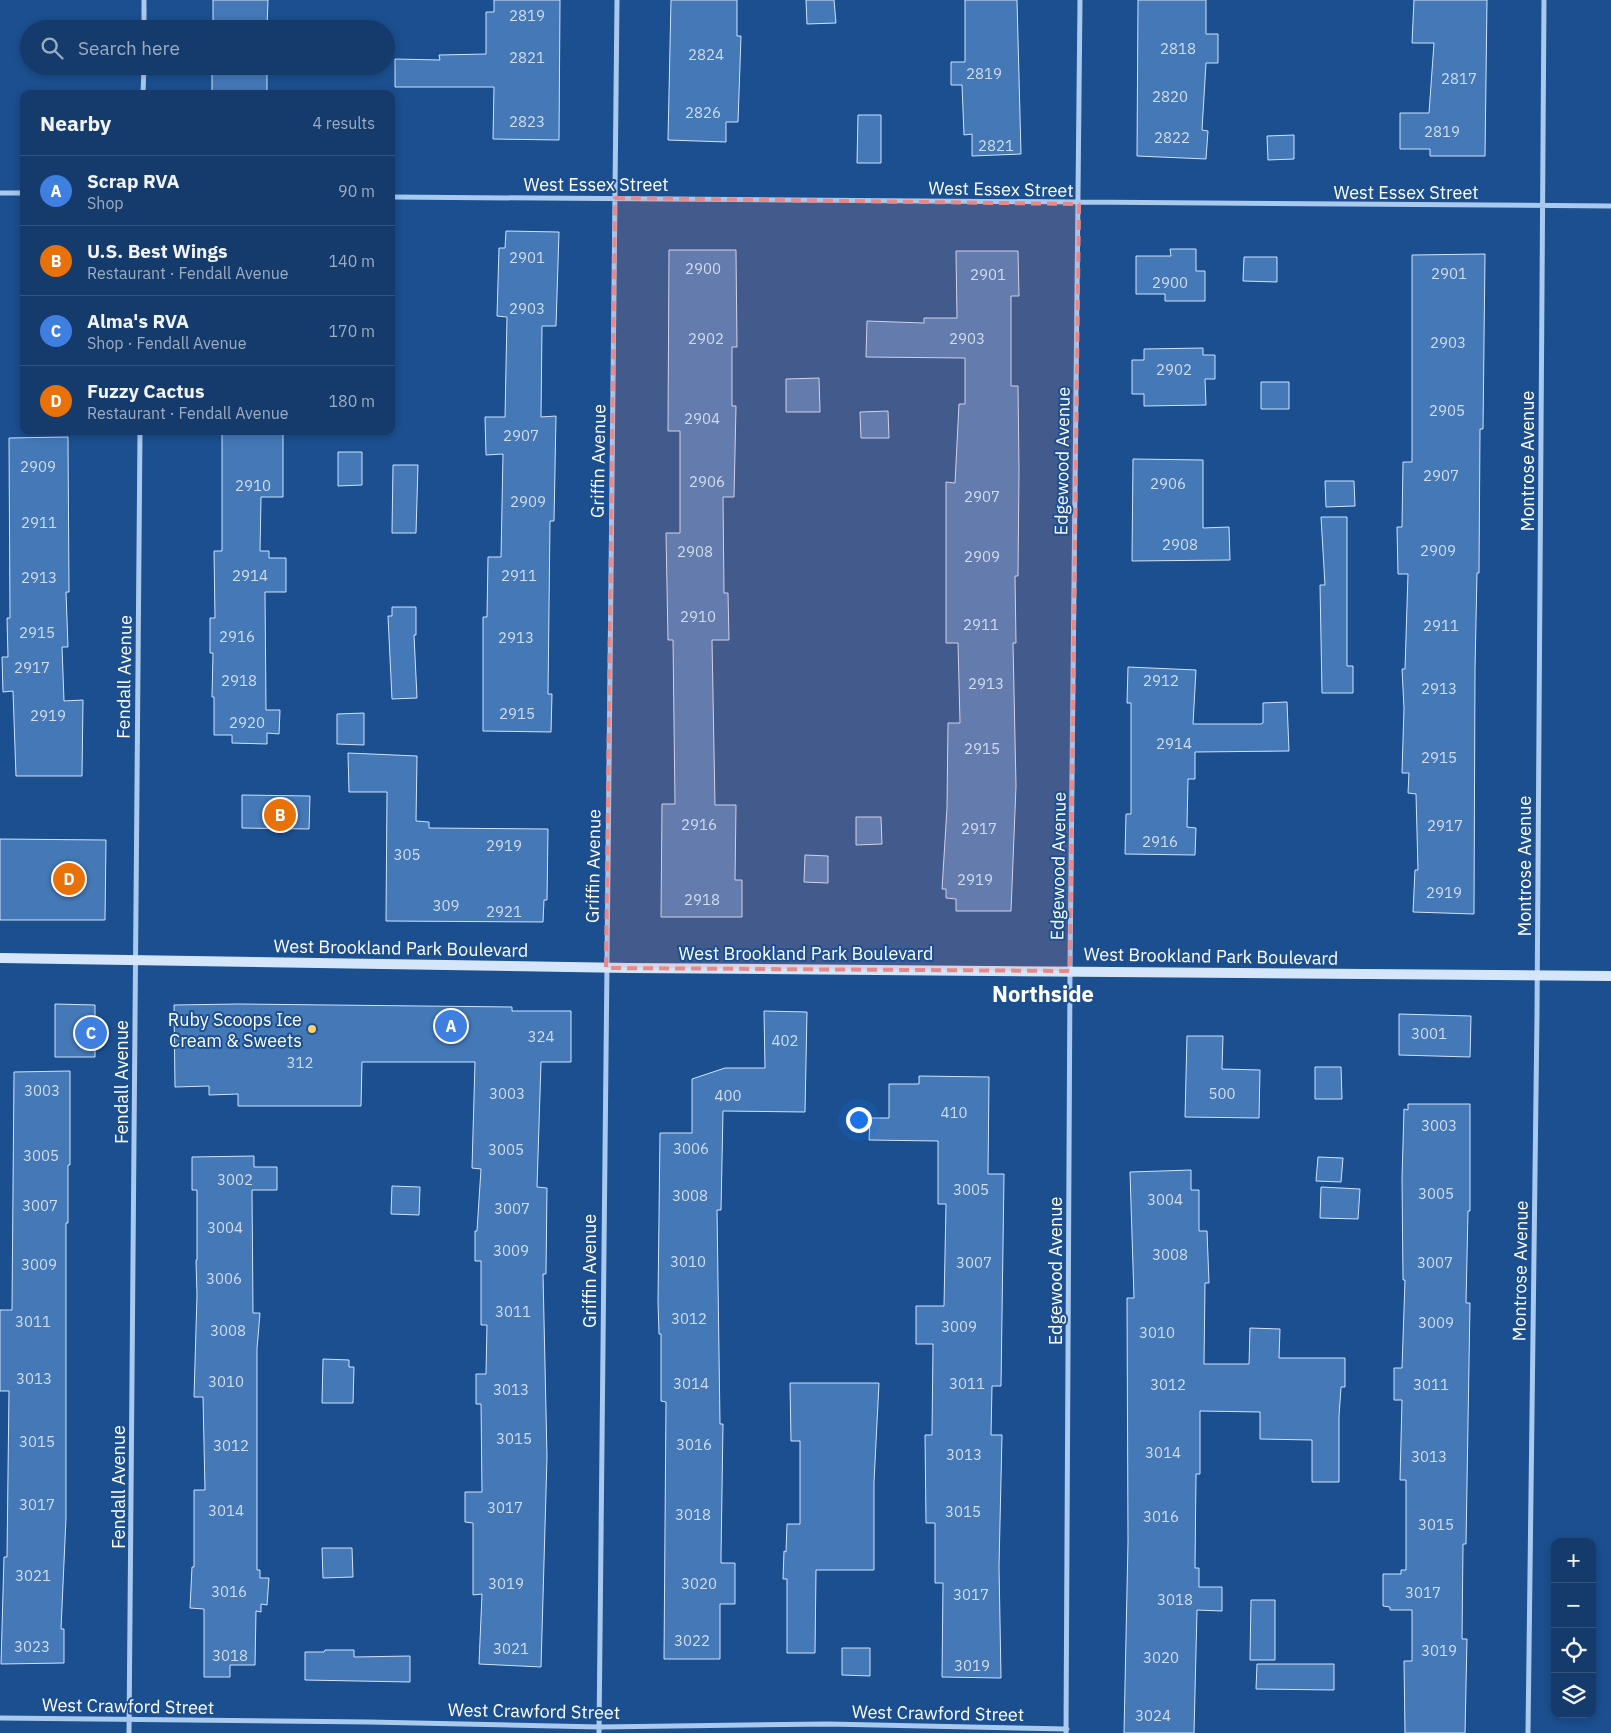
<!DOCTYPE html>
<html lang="en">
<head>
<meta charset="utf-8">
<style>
	:root { --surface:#143b6b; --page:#1d4271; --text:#f1f3f6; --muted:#9dadc1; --line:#33557e; --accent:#e797bd }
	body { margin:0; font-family:"IBM Plex Sans",sans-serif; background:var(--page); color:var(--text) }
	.controls { position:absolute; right:15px; bottom:15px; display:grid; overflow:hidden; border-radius:10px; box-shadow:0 2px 8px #0003 }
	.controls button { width:45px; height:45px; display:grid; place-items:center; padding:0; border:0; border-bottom:1px solid var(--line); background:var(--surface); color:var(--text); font:25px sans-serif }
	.you { position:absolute; left:858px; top:1119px; width:18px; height:18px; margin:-12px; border:4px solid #fff; border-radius:50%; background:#1a73e8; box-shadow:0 0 0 8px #1a73e833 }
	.badge { display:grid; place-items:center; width:32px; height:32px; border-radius:50%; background:var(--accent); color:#fff; font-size:16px; font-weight:700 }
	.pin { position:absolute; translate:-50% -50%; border:2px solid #fff; box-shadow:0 1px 5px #0006 }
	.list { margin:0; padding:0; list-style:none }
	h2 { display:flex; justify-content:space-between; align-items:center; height:65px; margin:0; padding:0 20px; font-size:21px }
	h2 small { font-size:16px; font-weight:400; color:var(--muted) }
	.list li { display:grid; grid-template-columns:32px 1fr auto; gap:15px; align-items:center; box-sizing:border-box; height:70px; padding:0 20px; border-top:1px solid var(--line) }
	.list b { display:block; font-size:19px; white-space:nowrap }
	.list p { margin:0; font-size:16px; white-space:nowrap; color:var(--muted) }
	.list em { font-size:16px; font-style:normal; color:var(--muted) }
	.icon { flex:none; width:28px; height:28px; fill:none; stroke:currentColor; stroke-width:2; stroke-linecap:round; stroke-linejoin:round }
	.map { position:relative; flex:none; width:1611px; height:1733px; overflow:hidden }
	.search { position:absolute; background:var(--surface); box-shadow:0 2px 8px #0003; left:20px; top:20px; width:375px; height:55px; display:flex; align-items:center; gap:12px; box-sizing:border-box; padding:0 18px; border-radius:28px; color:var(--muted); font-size:19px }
	.panel { position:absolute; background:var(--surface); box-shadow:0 2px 8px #0003; left:20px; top:90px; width:375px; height:345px; border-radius:10px }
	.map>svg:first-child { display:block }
	.building { fill:#4478b7; stroke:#cfe3fa }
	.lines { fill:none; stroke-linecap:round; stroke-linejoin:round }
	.street { stroke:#a9c9ee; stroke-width:5 }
	.secondary { stroke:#d6e6fa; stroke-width:10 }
	.marked { fill:#e88989; fill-opacity:0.2; stroke:#e88989; stroke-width:4; stroke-dasharray:10 6; stroke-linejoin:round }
	.poi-dot { fill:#ffd166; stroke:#1b4f8f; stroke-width:2 }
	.labels { text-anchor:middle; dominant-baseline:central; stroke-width:4; stroke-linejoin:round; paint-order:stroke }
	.number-label { font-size:15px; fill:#d0dded }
	.street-label { font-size:18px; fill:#fff; stroke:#1b4f8f }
	.poi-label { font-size:18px; fill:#fff; stroke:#1b4f8f; text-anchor:end }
	.district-label { font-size:22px; font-weight:bold; fill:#fff; stroke:#1b4f8f }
</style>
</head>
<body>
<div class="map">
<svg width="1611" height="1733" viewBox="0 0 1611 1733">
	<rect width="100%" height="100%" fill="#1b4f8f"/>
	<path class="building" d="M213,0H268L267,29H213Z
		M494,0H560L559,140L493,139L494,87H395V59L440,60L439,55L486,54V12H494Z
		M671,0H737V36H741L738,122H726V142L668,140Z
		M806,0H834L836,23L807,24Z
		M965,0H1017L1021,154L972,156V134L964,135L962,85H951V62H965Z
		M1138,0H1206V34H1218V63H1206L1202,130L1208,131L1206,159L1137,156Z
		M1414,0H1487L1485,156H1430V149H1400V113H1429L1434,43H1412Z
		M212,66H267V94H212Z
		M858,115H881V163H857Z
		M1294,135V159L1268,160L1267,136Z
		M506,231L559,232L556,326H542L541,417L556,416L554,521H550L548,694H552L551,732L483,731V617H487L488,557H501L503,454L486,455L485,417H505L507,317L497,316L499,248H505Z
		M1170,249H1196V271H1205V301H1165V294H1136V256H1171Z
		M669,250H736L737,347H732V406H736L734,497H723L724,593H728L729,640H712L715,805H736L735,880H742V917H661L662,804H675L673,640H668L666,533H680V431H668Z
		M956,251H1018L1019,296H1011V386H1018L1019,470L1018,576H1015L1016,643H1013L1016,786L1011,911H956V899L946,898V889H942L947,808L948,723H960L958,643H946V482L955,483L959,404H965V358L866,357L867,321L924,323V318H957Z
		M1485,254L1483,429H1480L1479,573H1477L1475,669L1474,914L1413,912L1415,870H1418L1416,794L1408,793L1409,773H1402L1404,708L1402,669H1405L1408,574H1398L1397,527H1402L1403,462H1412V255Z
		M1244,257H1277V282L1243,281Z
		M1203,348V355H1215V379H1205L1206,405L1144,406V394H1132V360H1144V349Z
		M819,378L820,412H786V379Z
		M1261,382H1289V409H1261Z
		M888,411L889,438H861L860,412Z
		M222,431H283V497H261L260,551H269V558H286V592H265L266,710H280L279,734L267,733V744L232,743V735H214V697H212L213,653H210V618H215L214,551H222Z
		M68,437L69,592H66L68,647H62L64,701L83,700L82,776H16L13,691L3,692L2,657H8L7,618H10L9,438Z
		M338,452H362V485L338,486Z
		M1133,459L1203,460V528L1229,527L1230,560L1132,561Z
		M393,465H418L416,533H392Z
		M1325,481H1354L1355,506L1326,507Z
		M1321,517H1347V666H1353V693H1322L1320,585H1325Z
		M392,607H416V635H414L417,698L392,699L388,616H392Z
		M1128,667L1196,670L1193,724H1261L1263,723V703L1287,702L1289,751L1195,752V779H1188L1187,827L1196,828L1195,855L1125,854L1126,814H1131V703H1127Z
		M364,713V745L337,744V714Z
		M348,753L417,756L416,821L429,822V828L548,829L547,900H544L543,922L386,921L387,792H349Z
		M242,795L310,796L309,829L242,828Z
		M856,817H881L882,844L856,845Z
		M0,839L106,840L105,920H0Z
		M805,855L828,856V883L804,882Z
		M55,1004L95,1005V1057H55Z
		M238,1004L512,1007V1011H571V1062H541L537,1187L547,1188L546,1274H543L547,1457L541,1667L479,1664L482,1594L473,1595V1523L465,1522V1492H482L481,1404H476V1374H486L487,1325H481V1261H475V1231H477L481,1169L472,1168L475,1062H362L361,1106H238V1094L209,1095V1086L175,1087L174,1005Z
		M764,1011L807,1012L805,1112L723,1111L721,1210H717L720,1424H723L721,1556V1563H735V1604H720V1659H664L666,1402L661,1401V1334H659L658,1302L660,1133H692V1079L725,1068H765Z
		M1399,1014L1471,1016L1470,1057L1399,1055Z
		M1187,1036H1223L1222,1069L1260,1070L1259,1118L1185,1117Z
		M1315,1067H1341L1342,1099H1315Z
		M70,1071V1165H68V1223H66V1518L61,1629H64V1663L1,1664L4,1557H7L9,1391H0V1310H12L14,1072Z
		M919,1076L989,1077L988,1174H1004L1001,1386H992L991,1435H1002L999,1566L1001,1678L942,1677L943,1583H935V1523H926L925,1435H932L933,1344H916V1306H944L946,1204H938V1141L869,1140L870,1118H889V1084H919Z
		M1408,1104H1470V1211H1468L1466,1303H1470L1466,1544H1463L1462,1639H1467L1465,1733H1405L1404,1661H1412V1610H1390V1607L1383,1606V1574H1401V1570H1406V1480H1400L1402,1400H1394V1368H1402L1405,1280H1403L1402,1178L1404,1109L1408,1110Z
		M254,1156V1167H277V1190H252L253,1313H260L257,1349V1570H260V1578H269L267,1605L261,1604V1612L256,1611L255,1665H230V1677H204V1609L190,1608L192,1567H194V1490H205L203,1397H194L197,1295L196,1260H197V1190H192V1157Z
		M1318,1157L1343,1158L1341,1182L1316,1181Z
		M1191,1170V1190H1199V1231H1207L1209,1283H1205L1204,1364H1249L1250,1328L1280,1329L1279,1358H1345V1387H1341L1339,1416V1482H1312V1440L1260,1439V1412L1200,1411V1474H1196L1195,1568H1199V1587H1222V1611L1197,1610L1194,1733H1124L1128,1542L1127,1298H1134L1130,1172Z
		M392,1186L420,1187L419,1215L391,1214Z
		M1321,1187L1360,1189L1358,1219L1320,1218Z
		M323,1359L349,1360V1367H354L353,1403H322Z
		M790,1383H879L874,1482V1570H816L815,1653H787V1579H783L784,1551L786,1552L787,1524H800V1441H791Z
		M322,1548H352L353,1577L323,1578Z
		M1251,1600H1275V1660H1250Z
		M842,1648H870V1676L842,1675Z
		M325,1650H354V1657L410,1656V1682L305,1680V1652H324Z
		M1257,1664H1334V1690L1256,1689Z"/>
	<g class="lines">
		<path class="street" d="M144,29V0
			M143,94L144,66
			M0,193H24
			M391,197L1611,206
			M0,1718L369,1722L600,1727L828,1724L1067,1729
			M129,1733L140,431
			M599,1733L617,0
			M1066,1733L1070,971L1080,0
			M1528,1733L1537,1015L1544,0"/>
		<path class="secondary" d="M0,958L629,968L1611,976"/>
	</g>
	<path class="marked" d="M615,198L1079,204L1070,971L606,968Z"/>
	<circle class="poi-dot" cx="312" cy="1029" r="5"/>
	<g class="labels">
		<g class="number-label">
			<text x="527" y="15">2819</text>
			<text x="1178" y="48">2818</text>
			<text x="706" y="54">2824</text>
			<text x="527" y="57">2821</text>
			<text x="984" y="73">2819</text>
			<text x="1459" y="78">2817</text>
			<text x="1170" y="96">2820</text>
			<text x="703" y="112">2826</text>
			<text x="527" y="121">2823</text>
			<text x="1442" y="131">2819</text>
			<text x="1172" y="137">2822</text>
			<text x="996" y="145">2821</text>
			<text x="527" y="257">2901</text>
			<text x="703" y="268">2900</text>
			<text x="1449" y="273">2901</text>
			<text x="988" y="274">2901</text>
			<text x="1170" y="282">2900</text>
			<text x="527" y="308">2903</text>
			<text x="706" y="338">2902</text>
			<text x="967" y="338">2903</text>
			<text x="1448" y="342">2903</text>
			<text x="1174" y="369">2902</text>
			<text x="1447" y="410">2905</text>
			<text x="702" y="418">2904</text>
			<text x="521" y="435">2907</text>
			<text x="38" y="466">2909</text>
			<text x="1441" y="475">2907</text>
			<text x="707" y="481">2906</text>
			<text x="1168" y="483">2906</text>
			<text x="253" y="485">2910</text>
			<text x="982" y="496">2907</text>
			<text x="528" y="501">2909</text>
			<text x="39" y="522">2911</text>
			<text x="1180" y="544">2908</text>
			<text x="1438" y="550">2909</text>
			<text x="695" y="551">2908</text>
			<text x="982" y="556">2909</text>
			<text x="250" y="575">2914</text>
			<text x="519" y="575">2911</text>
			<text x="39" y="577">2913</text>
			<text x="698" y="616">2910</text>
			<text x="981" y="624">2911</text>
			<text x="1441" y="625">2911</text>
			<text x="37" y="632">2915</text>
			<text x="237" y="636">2916</text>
			<text x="516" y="637">2913</text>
			<text x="32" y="667">2917</text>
			<text x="239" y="680">2918</text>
			<text x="1161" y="680">2912</text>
			<text x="986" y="683">2913</text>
			<text x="1439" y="688">2913</text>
			<text x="517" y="713">2915</text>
			<text x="48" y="715">2919</text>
			<text x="247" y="722">2920</text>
			<text x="1174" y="743">2914</text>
			<text x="982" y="748">2915</text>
			<text x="1439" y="757">2915</text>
			<text x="699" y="824">2916</text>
			<text x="1445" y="825">2917</text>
			<text x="979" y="828">2917</text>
			<text x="1160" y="841">2916</text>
			<text x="504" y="845">2919</text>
			<text x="407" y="854">305</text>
			<text x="975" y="879">2919</text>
			<text x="1444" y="892">2919</text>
			<text x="702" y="899">2918</text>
			<text x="446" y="905">309</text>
			<text x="504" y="911">2921</text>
			<text x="1429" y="1033">3001</text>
			<text x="541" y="1036">324</text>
			<text x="785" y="1040">402</text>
			<text x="300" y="1062">312</text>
			<text x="42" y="1090">3003</text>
			<text x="507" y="1093">3003</text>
			<text x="1222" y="1093">500</text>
			<text x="728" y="1095">400</text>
			<text x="954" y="1112">410</text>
			<text x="1439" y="1125">3003</text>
			<text x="691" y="1148">3006</text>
			<text x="506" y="1149">3005</text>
			<text x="41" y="1155">3005</text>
			<text x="235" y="1179">3002</text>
			<text x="971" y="1189">3005</text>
			<text x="1436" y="1193">3005</text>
			<text x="690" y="1195">3008</text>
			<text x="1165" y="1199">3004</text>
			<text x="40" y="1205">3007</text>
			<text x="512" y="1208">3007</text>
			<text x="225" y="1227">3004</text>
			<text x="511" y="1250">3009</text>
			<text x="1170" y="1254">3008</text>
			<text x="688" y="1261">3010</text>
			<text x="974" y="1262">3007</text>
			<text x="1435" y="1262">3007</text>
			<text x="39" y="1264">3009</text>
			<text x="224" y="1278">3006</text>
			<text x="513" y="1311">3011</text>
			<text x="689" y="1318">3012</text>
			<text x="33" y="1321">3011</text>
			<text x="1436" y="1322">3009</text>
			<text x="959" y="1326">3009</text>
			<text x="228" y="1330">3008</text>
			<text x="1157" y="1332">3010</text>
			<text x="34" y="1378">3013</text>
			<text x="226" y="1381">3010</text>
			<text x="691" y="1383">3014</text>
			<text x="967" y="1383">3011</text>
			<text x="1168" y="1384">3012</text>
			<text x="1431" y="1384">3011</text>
			<text x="511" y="1389">3013</text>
			<text x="514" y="1438">3015</text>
			<text x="37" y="1441">3015</text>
			<text x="694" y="1444">3016</text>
			<text x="231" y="1445">3012</text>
			<text x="1163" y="1452">3014</text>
			<text x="964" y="1454">3013</text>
			<text x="1429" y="1456">3013</text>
			<text x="37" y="1504">3017</text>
			<text x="505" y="1507">3017</text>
			<text x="226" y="1510">3014</text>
			<text x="963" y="1511">3015</text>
			<text x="693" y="1514">3018</text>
			<text x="1161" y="1516">3016</text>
			<text x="1436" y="1524">3015</text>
			<text x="33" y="1575">3021</text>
			<text x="506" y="1583">3019</text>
			<text x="699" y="1583">3020</text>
			<text x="229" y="1591">3016</text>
			<text x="1423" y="1592">3017</text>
			<text x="971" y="1594">3017</text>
			<text x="1175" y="1599">3018</text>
			<text x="692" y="1640">3022</text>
			<text x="32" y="1646">3023</text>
			<text x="511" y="1648">3021</text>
			<text x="1439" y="1650">3019</text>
			<text x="230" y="1655">3018</text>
			<text x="1161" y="1657">3020</text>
			<text x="972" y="1665">3019</text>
			<text x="1153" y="1715">3024</text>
		</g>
		<g class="street-label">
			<text x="596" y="184">West Essex Street</text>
			<text transform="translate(1001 189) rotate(1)">West Essex Street</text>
			<text x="1406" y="192">West Essex Street</text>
			<text transform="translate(598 461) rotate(-89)">Griffin Avenue</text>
			<text transform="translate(1062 461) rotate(-89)">Edgewood Avenue</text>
			<text transform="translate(1527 461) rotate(-90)">Montrose Avenue</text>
			<text transform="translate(124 677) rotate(-89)">Fendall Avenue</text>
			<text transform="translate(593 866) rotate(-89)">Griffin Avenue</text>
			<text transform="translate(1058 866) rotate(-89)">Edgewood Avenue</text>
			<text transform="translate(1524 866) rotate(-90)">Montrose Avenue</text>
			<text transform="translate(401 948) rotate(1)">West Brookland Park Boulevard</text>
			<text x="806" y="953">West Brookland Park Boulevard</text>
			<text transform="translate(1211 956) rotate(1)">West Brookland Park Boulevard</text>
			<text transform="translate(121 1082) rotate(-90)">Fendall Avenue</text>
			<text transform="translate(589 1271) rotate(-90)">Griffin Avenue</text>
			<text transform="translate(1055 1271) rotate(-90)">Edgewood Avenue</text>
			<text transform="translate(1520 1271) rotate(-89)">Montrose Avenue</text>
			<text transform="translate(118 1487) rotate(-90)">Fendall Avenue</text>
			<text transform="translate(128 1706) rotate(1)">West Crawford Street</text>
			<text transform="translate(534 1711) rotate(1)">West Crawford Street</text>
			<text transform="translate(938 1713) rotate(1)">West Crawford Street</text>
		</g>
		<g class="poi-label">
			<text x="302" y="1019">Ruby Scoops Ice<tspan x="302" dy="21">Cream &amp; Sweets</tspan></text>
		</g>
		<g class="district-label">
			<text x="1043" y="993">Northside</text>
		</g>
	</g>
</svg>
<div class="controls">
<button>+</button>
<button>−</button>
<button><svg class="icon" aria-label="locate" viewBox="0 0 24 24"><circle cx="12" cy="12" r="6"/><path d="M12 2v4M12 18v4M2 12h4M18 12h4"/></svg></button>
<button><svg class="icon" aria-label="layers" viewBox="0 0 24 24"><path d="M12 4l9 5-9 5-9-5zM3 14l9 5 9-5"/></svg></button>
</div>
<div class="you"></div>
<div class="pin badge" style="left:451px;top:1026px;background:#3f7fe0">A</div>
<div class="pin badge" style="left:280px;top:815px;background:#e8710a">B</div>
<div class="pin badge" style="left:91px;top:1033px;background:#3f7fe0">C</div>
<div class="pin badge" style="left:69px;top:879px;background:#e8710a">D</div>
<div class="search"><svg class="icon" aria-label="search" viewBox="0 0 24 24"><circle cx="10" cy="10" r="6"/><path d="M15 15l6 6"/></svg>Search here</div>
<section class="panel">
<h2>Nearby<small>4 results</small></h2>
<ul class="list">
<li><span class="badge" style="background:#3f7fe0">A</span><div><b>Scrap RVA</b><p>Shop</p></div><em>90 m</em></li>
<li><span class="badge" style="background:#e8710a">B</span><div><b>U.S. Best Wings</b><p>Restaurant · Fendall Avenue</p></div><em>140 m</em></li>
<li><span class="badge" style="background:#3f7fe0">C</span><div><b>Alma's RVA</b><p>Shop · Fendall Avenue</p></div><em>170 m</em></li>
<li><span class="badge" style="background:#e8710a">D</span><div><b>Fuzzy Cactus</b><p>Restaurant · Fendall Avenue</p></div><em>180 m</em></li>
</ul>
</section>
</div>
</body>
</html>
